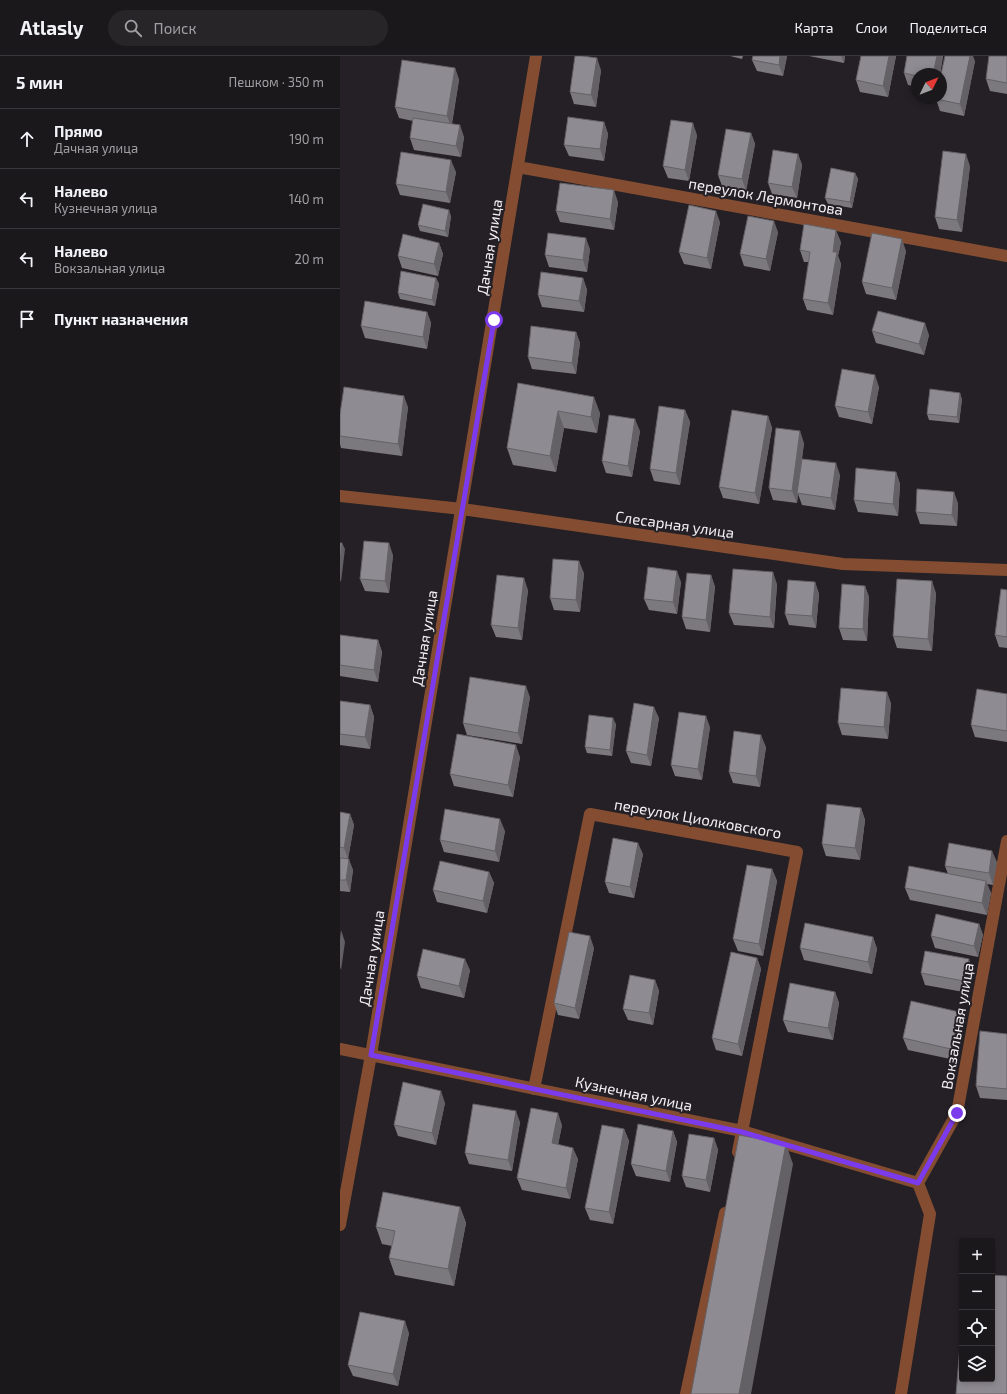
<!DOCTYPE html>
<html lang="ru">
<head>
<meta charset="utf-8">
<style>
	:root { --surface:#1b181c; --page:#282529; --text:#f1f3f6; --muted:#a0a0a3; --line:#39373b }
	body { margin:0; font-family:"Exo 2",sans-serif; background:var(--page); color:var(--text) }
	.controls { position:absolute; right:12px; bottom:12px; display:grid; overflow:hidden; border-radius:4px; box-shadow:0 2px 6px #0003 }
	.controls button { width:36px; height:36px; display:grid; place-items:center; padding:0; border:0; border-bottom:1px solid var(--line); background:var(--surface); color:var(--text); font:20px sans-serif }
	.compass { position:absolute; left:571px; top:12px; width:36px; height:36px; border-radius:50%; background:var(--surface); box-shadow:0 2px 6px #0003; rotate:47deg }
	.stop { position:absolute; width:12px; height:12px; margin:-9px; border:3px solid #7c3aed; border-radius:50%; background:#fff }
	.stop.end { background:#7c3aed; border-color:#fff; box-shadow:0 1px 4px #0008 }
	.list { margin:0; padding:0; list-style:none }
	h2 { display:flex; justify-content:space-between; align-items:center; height:52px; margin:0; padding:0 16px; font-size:17px }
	h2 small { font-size:13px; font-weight:400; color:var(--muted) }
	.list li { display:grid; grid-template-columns:26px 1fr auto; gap:12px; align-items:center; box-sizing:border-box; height:60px; padding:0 16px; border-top:1px solid var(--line) }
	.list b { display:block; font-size:15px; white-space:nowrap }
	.list p { margin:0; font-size:13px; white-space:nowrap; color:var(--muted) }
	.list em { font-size:13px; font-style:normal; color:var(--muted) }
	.icon { flex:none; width:22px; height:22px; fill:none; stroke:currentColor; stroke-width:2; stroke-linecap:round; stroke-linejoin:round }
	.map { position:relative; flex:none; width:667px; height:1338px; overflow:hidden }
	header { display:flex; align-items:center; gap:24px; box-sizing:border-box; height:56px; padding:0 20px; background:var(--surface); border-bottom:1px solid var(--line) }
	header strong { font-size:19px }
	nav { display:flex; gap:22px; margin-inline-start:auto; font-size:14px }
	.search { width:280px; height:36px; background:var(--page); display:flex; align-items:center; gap:10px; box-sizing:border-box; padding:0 14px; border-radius:22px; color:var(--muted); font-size:15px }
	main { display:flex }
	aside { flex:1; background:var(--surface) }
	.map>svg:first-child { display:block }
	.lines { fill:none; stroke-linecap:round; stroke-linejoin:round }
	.minor { stroke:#844d31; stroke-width:12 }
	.wall { fill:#7b787e }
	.shaded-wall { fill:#646166 }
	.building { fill:#8f8b92; stroke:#646166 }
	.route { stroke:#7c3aed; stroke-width:5 }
	.labels { text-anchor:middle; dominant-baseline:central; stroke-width:4; stroke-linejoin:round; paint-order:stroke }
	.street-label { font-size:15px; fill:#f3f0f4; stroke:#242026 }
</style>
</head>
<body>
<header>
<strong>Atlasly</strong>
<div class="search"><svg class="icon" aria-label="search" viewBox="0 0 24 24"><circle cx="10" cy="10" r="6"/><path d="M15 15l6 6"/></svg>Поиск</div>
<nav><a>Карта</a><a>Слои</a><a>Поделиться</a></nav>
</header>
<main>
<aside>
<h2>5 мин<small>Пешком · 350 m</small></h2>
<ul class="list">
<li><svg class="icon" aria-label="ahead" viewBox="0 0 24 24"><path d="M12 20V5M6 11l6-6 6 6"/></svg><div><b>Прямо</b><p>Дачная улица</p></div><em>190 m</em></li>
<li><svg class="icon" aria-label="left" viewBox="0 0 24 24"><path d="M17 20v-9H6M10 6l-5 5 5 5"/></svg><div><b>Налево</b><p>Кузнечная улица</p></div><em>140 m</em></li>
<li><svg class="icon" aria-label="left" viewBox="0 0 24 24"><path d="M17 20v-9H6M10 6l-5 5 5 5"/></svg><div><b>Налево</b><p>Вокзальная улица</p></div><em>20 m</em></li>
<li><svg class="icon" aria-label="arrive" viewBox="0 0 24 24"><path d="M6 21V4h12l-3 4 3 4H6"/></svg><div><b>Пункт назначения</b></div></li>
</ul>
</aside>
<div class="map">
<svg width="667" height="1338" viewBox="0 0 667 1338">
	<rect width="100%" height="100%" fill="#242026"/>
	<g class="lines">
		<path class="minor" d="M178,111L667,200
			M0,440L122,453L503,508L667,514
			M0,993L402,1075L578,1127
			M194,1033L250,758L457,796L398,1096
			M578,1127L617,1057L667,785
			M0,1169L31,999L196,0
			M346,1338L385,1157
			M561,1338L590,1158L578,1127"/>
	</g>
	<path class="wall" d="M390,0H403L402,3Z
		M447,0L443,20L417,15L412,4Z
		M469,0H505L504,7Z
		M521,0H556L548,41L520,36L516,24Z
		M567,0H603L600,18H577V31L568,29L564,17Z
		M667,0V38L650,35L646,23Z
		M635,5L624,60L600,55L596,43Z
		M115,12L119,24L112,68L124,81L121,101L74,94L70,82L73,65L59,62L55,51Z
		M261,14L256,51L234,48L230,36Z
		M264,66L268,78L264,105L229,100L224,89Z
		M411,77L415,88L406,135L382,130L378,119Z
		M357,79L349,125L328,122L323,110Z
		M458,98L462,109L457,142L432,138L428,127Z
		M630,110L622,176L599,173L595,161Z
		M116,116L110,147L60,139L56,128Z
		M515,117L518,123L512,152L488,148L485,142Z
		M278,146L274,174L220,166L216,155Z
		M111,160L108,181L80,175L78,169Z
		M380,166L371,213L344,208L339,196Z
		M438,176L430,215L404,210L400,198Z
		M501,186L498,200L501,208L493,259L467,254L463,243L469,206H464L460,194Z
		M99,187L103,198L98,220L62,212L58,200Z
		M250,193L247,216L209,211L205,199Z
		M566,195L556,244L526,238L522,226Z
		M96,222L99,228L95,250L60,243L58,237Z
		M243,222L247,234L244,256L202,251L198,239Z
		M87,256L91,267L87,293L25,282L21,270Z
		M532,275L589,279L584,299L536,287Z
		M236,276L240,287L236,318L192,313L188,301Z
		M178,327L260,357L257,377L224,372L216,416L173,409L167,392Z
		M539,331L532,368L499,361L495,350Z
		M622,343L619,367L589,364L587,358Z
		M68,351L62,400L1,392L0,388V358Z
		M345,354L350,366L340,429L314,425L310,413Z
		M428,360L432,372L419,448L383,442L379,431Z
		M300,375L292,421L266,417L262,405Z
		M464,387L461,407L500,419L495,454L462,449L458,438L457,447L433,444L429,432Z
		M556,416L560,428L558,460L518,456L514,444Z
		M618,447L617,470L580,468L576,456Z
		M53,499L49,537L25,535L20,523Z
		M244,517L240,556L214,554L210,542Z
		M371,519L375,531L370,576L346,573L342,561Z
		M341,526L337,558L309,554L304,543Z
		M475,526L479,538L476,572L449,569L445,558Z
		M437,528L434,572L394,569L389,557Z
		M525,530L529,541L527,585L503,584L499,572Z
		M188,534L182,584L156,581L151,569Z
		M667,534V592L659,591L655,579Z
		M596,537L592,595L557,592L553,580Z
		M0,579L38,584L42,596L38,626L0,620Z
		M667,638V686L635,681L631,669Z
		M190,641L182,688L127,679L123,667Z
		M0,645L30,649L34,661L30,693L0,689Z
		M551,647L548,683L502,679L498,667Z
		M319,662L311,710L291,707L286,695Z
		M276,668L272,700L247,697L245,691Z
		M370,671L362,724L335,720L331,709Z
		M426,691L420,731L393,727L389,716Z
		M180,701L173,741L114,730L110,718Z
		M521,752L525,764L520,804L486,800L482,788Z
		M0,756L10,758L14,769L8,803L13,814L10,836L0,835Z
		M165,775L159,806L104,796L100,784Z
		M303,798L294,842L269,837L265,826Z
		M657,806L653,829L647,828L651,837L647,859L570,844L565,832L608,818L605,810Z
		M432,813L437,825L423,900L398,895L393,883Z
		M149,816L154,827L147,857L97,846L93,834Z
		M639,868L643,879L638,901L595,892L591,880Z
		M533,881L537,893L532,918L464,904L460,892Z
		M254,892L239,963L218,959L214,947Z
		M417,902L421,913L402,1000L376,994L372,982Z
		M130,914L124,942L81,932L77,920Z
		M633,914L629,937L585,929L581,917Z
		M315,924L319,935L313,969L288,964L283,953Z
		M495,936L499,947L493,984L448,976L443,964Z
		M619,956L623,967L615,1004L568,994L563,982Z
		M667,978V1044L640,1042L636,1030Z
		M105,1047L96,1089L58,1080L54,1069Z
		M180,1066L172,1115L129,1108L125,1097Z
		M222,1069L218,1089L238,1103L230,1143L182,1134L177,1122Z
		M284,1073L289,1085L273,1168L250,1164L245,1152Z
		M333,1075L337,1086L330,1126L296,1120L291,1108Z
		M374,1082L378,1094L370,1136L346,1131L342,1120Z
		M120,1151L126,1167L114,1230L55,1219L49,1202L52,1190L42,1188L36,1171Z
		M69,1277L58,1330L13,1320L8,1309Z"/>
	<path class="shaded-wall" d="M440,0H447L443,20L439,9Z
		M501,0H505L504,7Z
		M549,0H556L548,41L543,30Z
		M597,0H603L600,18H593Z
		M630,0H633L635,5L624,60L620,48Z
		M257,2L261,14L256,51L251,39Z
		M115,12L119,24L111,71L107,60Z
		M264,66L268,78L264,105L260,93Z
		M353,67L357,79L349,125L345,114Z
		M120,69L124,81L121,101L116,90Z
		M411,77L415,88L406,135L402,123Z
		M458,98L462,109L457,142L452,131Z
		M626,98L630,110L622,176L617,164Z
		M111,104L116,116L110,147L106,136Z
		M515,117L518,123L512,152L510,146Z
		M274,134L278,146L274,174L270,163Z
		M109,154L111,160L108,181L105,175Z
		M376,155L380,166L371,213L367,202Z
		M434,165L438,176L430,215L426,203Z
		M496,174L501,186L498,200L501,208L493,259L488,247L493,196Z
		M246,182L250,193L247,216L243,204Z
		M562,183L566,195L556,244L552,232Z
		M99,187L103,198L98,220L94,208Z
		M96,222L99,228L95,250L92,244Z
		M243,222L247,234L244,256L239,245Z
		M87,256L91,267L87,293L83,281Z
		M585,267L589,279L584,299L579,288Z
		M236,276L240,287L236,318L232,307Z
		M535,319L539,331L532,368L528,356Z
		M620,337L622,343L619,367L617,361Z
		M64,340L68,351L62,400L58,388Z
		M254,341L260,357L257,377L251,361Z
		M345,354L350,366L340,429L336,417Z
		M218,355L224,372L216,416L210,400Z
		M428,360L432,372L419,448L415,437Z
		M295,363L300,375L292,421L288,410Z
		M460,375L464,387L457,447L452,435Z
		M496,407L500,419L495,454L491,442Z
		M556,416L560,428L558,460L553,448Z
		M614,436L618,447L617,470L612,459Z
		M2,487L5,493L1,526L0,524V508Z
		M49,487L53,499L49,537L45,525Z
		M239,505L244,517L240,556L236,544Z
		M337,515L341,526L337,558L333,546Z
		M433,516L437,528L434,572L430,561Z
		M371,519L375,531L370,576L366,564Z
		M184,522L188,534L182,584L178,572Z
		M592,525L596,537L592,595L588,583Z
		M475,526L479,538L476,572L472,560Z
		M525,530L529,541L527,585L523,573Z
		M38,584L42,596L38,626L34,614Z
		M186,630L190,641L182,688L178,677Z
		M547,636L551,647L548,683L544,671Z
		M30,649L34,661L30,693L25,681Z
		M314,651L319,662L311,710L307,699Z
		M366,660L370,671L362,724L358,713Z
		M273,662L276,668L272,700L270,694Z
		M421,679L426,691L420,731L416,720Z
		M176,689L180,701L173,741L168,729Z
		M521,752L525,764L520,804L515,792Z
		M10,758L14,769L8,803L4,792Z
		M160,763L165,775L159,806L155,795Z
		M298,787L303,798L294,842L290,831Z
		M652,795L657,806L653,829L649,817Z
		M9,803L13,814L10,836L6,824Z
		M432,813L437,825L423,900L419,888Z
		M149,816L154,827L147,857L143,845Z
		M646,825L651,837L647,859L642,847Z
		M639,868L643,879L638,901L634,890Z
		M1,874L5,886L1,914L0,911V882Z
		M250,880L254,892L239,963L235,952Z
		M533,881L537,893L532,918L528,906Z
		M417,902L421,913L402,1000L398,988Z
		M125,903L130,914L124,942L119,930Z
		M629,903L633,914L629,937L624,925Z
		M315,924L319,935L313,969L309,957Z
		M495,936L499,947L493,984L488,972Z
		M619,956L623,967L615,1004L611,993Z
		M101,1035L105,1047L96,1089L92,1077Z
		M176,1055L180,1066L172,1115L168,1104Z
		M218,1057L222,1069L216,1099L212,1087Z
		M284,1073L289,1085L273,1168L269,1156Z
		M333,1075L337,1086L330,1126L326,1115Z
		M374,1082L378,1094L370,1136L366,1124Z
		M446,1088L453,1108L411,1338H399Z
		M233,1092L238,1103L230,1143L226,1132Z
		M120,1151L126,1167L114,1230L108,1213Z
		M65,1265L69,1277L58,1330L53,1318Z"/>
	<path class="building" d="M235,0H242L257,2L251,39L230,36Z
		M413,0H440L439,9L412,4Z
		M521,0H549L543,30L516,24Z
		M567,0H597L593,18H577V20L564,17Z
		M605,0H630L620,48L596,43V42H601V18Z
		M649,0H667V27L646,23Z
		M62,4L115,12L107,60L55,51Z
		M228,61L264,66L260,93L224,89Z
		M73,62L120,69L116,90L70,82Z
		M331,64L353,67L345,114L323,110Z
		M386,73L411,77L402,123L378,119Z
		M433,94L458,98L452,131L428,127Z
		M603,95L626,98L617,164L595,161Z
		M61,96L111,104L106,136L56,128Z
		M491,112L515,117L510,146L485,142Z
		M220,127L274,134L270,163L216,155Z
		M83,148L109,154L105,175L78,169Z
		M349,149L376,155L367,202L339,196Z
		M408,160L434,165L426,203L400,198Z
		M464,168L496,174L493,196H497L488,247L463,243L470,196L460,194Z
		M208,177L246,182L243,204L205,199Z
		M532,177L562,183L552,232L522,226Z
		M63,178L99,187L94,208L58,200Z
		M61,215L96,222L92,244L58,237Z
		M201,216L243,222L239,245L198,239Z
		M25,245L87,256L83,281L21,270Z
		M538,255L585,267L579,288L532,275Z
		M191,270L236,276L232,307L188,301Z
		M502,313L535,319L528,356L495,350Z
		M178,327L254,341L251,361L218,355L210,400L167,392Z
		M4,331L64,340L58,388L0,380V358Z
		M590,333L620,337L617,361L587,358Z
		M319,350L345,354L336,417L310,413Z
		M392,354L428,360L415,437L379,431Z
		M269,359L295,363L288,410L262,405Z
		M436,372L460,375L452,435L429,432Z
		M462,403L496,407L491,442L457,437Z
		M516,412L556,416L553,448L514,444Z
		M577,433L614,436L612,459L576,456Z
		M24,485L49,487L45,525L20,523Z
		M0,487H2L0,508Z
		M213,503L239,505L236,544L210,542Z
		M308,511L337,515L333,546L304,543Z
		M393,513L433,516L430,561L389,557Z
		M347,517L371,519L366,564L342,561Z
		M157,519L184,522L178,572L151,569Z
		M557,523L592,525L588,583L553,580Z
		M448,524L475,526L472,560L445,558Z
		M502,528L525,530L523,573L499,572Z
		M661,533L667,534V581L655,579Z
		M0,579L38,584L34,614L0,609Z
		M130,621L186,630L178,677L123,667Z
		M501,632L547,636L544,671L498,667Z
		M637,633L667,638V675L631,669Z
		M0,645L30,649L25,681L0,678Z
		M294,647L314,651L307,699L286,695Z
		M339,656L366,660L358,713L331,709Z
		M249,659L273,662L270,694L245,691Z
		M394,675L421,679L416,720L389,716Z
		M117,678L176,689L168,729L110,718Z
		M487,748L521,752L515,792L482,788Z
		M105,753L160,763L155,795L100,784Z
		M0,756L10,758L4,792L0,791Z
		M273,782L298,787L290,831L265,826Z
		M609,787L652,795L649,817L605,810Z
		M0,802L9,803L6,824H0Z
		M100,805L149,816L143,845L93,834Z
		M407,809L432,813L419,888L393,883Z
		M569,810L646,825L642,847L565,832Z
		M596,858L639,868L634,890L591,880Z
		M465,867L533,881L528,906L460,892Z
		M229,876L250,880L235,952L214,947Z
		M83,893L125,903L119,930L77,920Z
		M585,895L629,903L624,925L581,917Z
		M391,896L417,902L398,988L372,982Z
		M290,919L315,924L309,957L283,953Z
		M450,927L495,936L488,972L443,964Z
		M571,945L619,956L611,993L563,982Z
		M640,975L667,978V1033L636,1030Z
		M63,1026L101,1035L92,1077L54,1069Z
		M133,1048L176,1055L168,1104L125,1097Z
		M191,1052L218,1057L212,1087L233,1092L226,1132L177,1122Z
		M298,1068L333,1075L326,1115L291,1108Z
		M262,1069L284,1073L269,1156L245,1152Z
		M349,1078L374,1082L366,1124L342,1120Z
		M399,1079L446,1088L399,1338H351Z
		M43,1136L120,1151L108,1213L49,1202L55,1175L36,1171Z
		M652,1219L667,1220V1338H616L622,1265V1323H652Z
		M20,1256L65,1265L53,1318L8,1309Z"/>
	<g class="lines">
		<path class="route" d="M154,264L31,999L402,1076L578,1127L617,1057"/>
	</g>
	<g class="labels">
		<g class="street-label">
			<text transform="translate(426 140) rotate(10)">переулок Лермонтова</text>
			<text transform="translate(149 191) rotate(-81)">Дачная улица</text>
			<text transform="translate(335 468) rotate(8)">Слесарная улица</text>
			<text transform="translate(84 582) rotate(-81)">Дачная улица</text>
			<text transform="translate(358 762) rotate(10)">переулок Циолковского</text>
			<text transform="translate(31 902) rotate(-81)">Дачная улица</text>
			<text transform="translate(617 970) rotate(-80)">Вокзальная улица</text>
			<text transform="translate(294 1037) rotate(12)">Кузнечная улица</text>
		</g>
	</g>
</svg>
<div class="controls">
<button>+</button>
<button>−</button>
<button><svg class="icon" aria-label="locate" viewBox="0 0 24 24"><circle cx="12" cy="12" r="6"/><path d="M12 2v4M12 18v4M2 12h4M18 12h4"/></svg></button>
<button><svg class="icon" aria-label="layers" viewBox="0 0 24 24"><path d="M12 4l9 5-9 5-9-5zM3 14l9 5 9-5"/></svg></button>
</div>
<svg class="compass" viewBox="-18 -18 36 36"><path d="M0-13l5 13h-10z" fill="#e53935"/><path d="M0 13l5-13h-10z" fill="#a0a0a3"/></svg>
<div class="stop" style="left:154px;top:264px"></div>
<div class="stop end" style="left:617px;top:1057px"></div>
</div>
</main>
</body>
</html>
